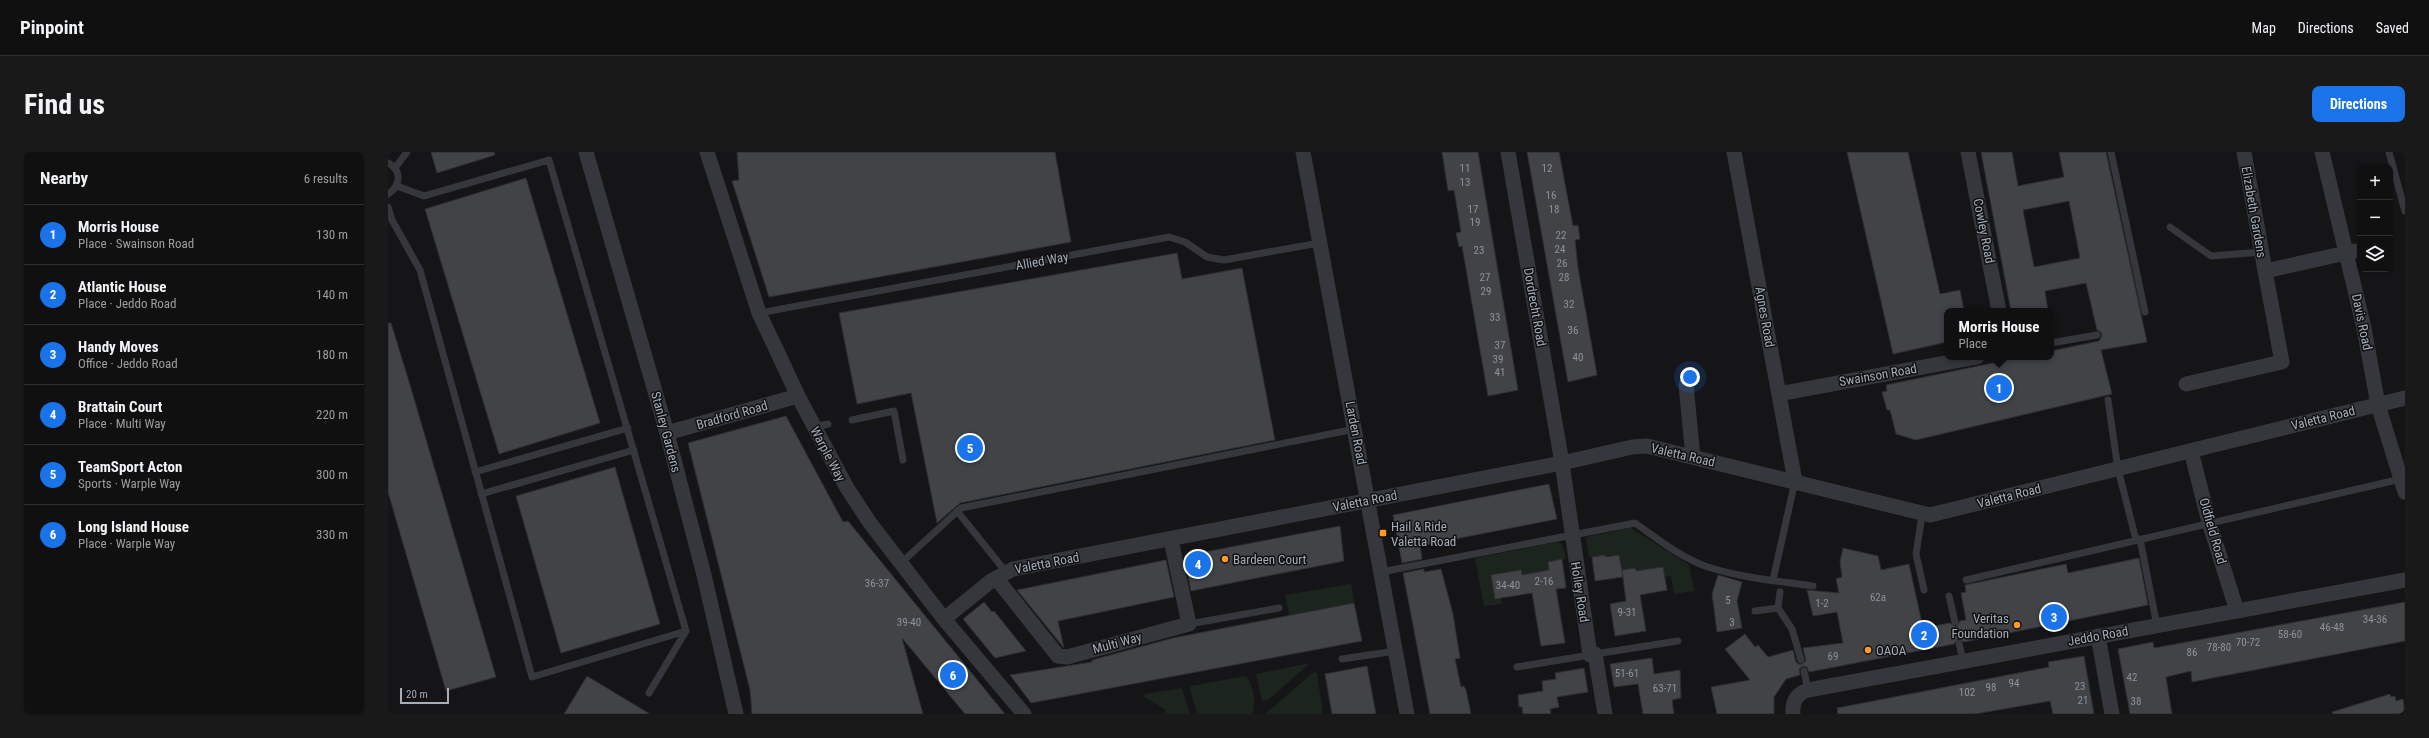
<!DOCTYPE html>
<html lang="en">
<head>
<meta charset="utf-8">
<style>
	:root { --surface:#101011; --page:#19191a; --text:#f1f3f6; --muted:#9c9d9f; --line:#303031; --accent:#1a73e8 }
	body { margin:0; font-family:"Roboto Condensed",sans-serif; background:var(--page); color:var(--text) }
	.controls { position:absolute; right:12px; top:12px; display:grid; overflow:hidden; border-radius:8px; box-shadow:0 1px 3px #0004 }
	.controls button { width:36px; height:36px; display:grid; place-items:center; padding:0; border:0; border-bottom:1px solid var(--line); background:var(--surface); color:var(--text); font:20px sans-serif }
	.scale { position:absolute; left:12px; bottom:10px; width:49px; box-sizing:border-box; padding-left:4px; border:2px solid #a5aeb9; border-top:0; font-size:11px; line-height:14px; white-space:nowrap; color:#a5aeb9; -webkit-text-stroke:3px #101012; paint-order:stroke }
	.you { position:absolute; left:1302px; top:225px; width:14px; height:14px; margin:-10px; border:3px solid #fff; border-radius:50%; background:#1a73e8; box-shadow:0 0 0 6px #1a73e833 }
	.badge { display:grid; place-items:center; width:26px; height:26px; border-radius:50%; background:var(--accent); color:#fff; font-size:13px; font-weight:700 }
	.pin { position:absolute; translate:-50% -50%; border:2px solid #fff; box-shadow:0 1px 4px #0006 }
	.popup { position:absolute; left:1556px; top:156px; width:110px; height:52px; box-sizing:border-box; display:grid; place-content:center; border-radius:8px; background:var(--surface); filter:drop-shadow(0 1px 3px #0005); font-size:13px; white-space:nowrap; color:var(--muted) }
	.popup b { font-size:15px; color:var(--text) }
	.popup::after { content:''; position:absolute; left:50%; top:100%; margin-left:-8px; border:8px solid transparent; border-top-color:var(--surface) }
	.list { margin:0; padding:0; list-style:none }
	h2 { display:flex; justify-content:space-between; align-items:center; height:52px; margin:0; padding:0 16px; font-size:17px }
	h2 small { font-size:13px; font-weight:400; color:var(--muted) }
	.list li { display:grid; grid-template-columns:26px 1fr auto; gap:12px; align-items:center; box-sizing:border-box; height:60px; padding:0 16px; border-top:1px solid var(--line) }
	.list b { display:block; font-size:15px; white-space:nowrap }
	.list p { margin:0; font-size:13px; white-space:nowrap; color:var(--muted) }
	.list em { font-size:13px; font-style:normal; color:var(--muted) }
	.icon { flex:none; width:22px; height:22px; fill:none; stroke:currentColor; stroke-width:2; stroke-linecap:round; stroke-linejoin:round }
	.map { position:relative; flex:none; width:2017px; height:562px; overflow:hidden; border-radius:8px }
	header { display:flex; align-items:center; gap:24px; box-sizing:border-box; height:56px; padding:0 20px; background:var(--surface); border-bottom:1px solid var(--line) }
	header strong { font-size:19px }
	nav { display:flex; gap:22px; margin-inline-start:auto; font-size:14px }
	.intro { display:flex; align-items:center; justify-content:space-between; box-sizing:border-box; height:96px; padding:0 24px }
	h1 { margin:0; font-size:28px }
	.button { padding:10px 18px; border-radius:8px; background:var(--accent); color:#fff; font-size:14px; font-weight:700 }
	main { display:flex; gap:24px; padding:0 24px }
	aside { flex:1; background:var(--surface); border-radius:8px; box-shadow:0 1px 3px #0004 }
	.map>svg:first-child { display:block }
	.green { fill:#1c251d }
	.building { fill:#414347; stroke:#2f2f33; fill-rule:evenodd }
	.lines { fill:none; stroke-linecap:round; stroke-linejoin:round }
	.service { stroke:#35373c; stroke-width:7 }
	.minor { stroke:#35373c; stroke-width:15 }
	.poi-dot { fill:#ff9a25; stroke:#101012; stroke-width:1.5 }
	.labels { text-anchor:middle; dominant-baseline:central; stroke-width:3; stroke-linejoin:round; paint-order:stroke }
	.number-label { font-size:11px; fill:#8c939c }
	.street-label { font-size:13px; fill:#a5aeb9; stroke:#101012 }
	.poi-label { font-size:13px; fill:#a5aeb9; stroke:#101012; text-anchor:start }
</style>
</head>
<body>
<header>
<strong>Pinpoint</strong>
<nav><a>Map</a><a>Directions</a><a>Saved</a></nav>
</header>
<div class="intro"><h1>Find us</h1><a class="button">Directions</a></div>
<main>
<aside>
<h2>Nearby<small>6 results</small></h2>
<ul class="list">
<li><span class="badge">1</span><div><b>Morris House</b><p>Place · Swainson Road</p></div><em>130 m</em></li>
<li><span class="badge">2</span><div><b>Atlantic House</b><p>Place · Jeddo Road</p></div><em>140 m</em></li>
<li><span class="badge">3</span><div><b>Handy Moves</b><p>Office · Jeddo Road</p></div><em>180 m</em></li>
<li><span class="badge">4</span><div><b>Brattain Court</b><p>Place · Multi Way</p></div><em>220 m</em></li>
<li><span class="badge">5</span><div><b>TeamSport Acton</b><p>Sports · Warple Way</p></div><em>300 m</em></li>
<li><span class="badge">6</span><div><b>Long Island House</b><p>Place · Warple Way</p></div><em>330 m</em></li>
</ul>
</aside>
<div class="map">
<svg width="2017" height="562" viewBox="0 0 2017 562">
	<rect width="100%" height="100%" fill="#151517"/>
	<path class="green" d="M1243,376L1301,413L1306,439L1286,442L1283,424L1277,425L1275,415L1248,419L1247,416L1234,418L1231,403L1201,405L1198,385Z
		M1170,390L1175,394L1178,407L1160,410L1161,418L1134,423L1133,418L1103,423L1107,447L1113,446L1114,452L1096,454L1087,406Z
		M963,432L966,451L912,461L903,470L897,443Z
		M918,512H921L880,548L874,549L868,522Z
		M926,520L929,521L935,562H877Z
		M857,524C866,531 868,552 864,562H809L802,537L803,534Z
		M794,536L802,562H776L778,558L756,545L757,542Z"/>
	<path class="building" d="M43,0H106L107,3L49,21Z
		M349,0H667L683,90L381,145L344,29L351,28Z
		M1054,0H1090L1130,238L1100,244L1074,94L1071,95L1068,81L1073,80L1066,38L1060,39Z
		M1139,0H1171L1185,74L1190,73L1192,87L1187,88L1190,116L1209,223L1180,230Z
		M1459,0H1520L1552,142L1572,138L1576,159H1559V190L1505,202Z
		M1593,0H1624L1630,34L1676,25L1671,0H1718L1759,190L1713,198L1724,242L1528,288L1508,282L1502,258H1499L1494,240L1499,239L1498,233L1634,205H1663V199L1711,189L1714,184L1713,180L1709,178L1698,131L1657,139L1660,159H1623ZM1681,49L1692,106L1646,115L1635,58Z
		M138,26L212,271L111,302L37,57Z
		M789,101L794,127L854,116L887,288L572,351L549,371L523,241L469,252L451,161Z
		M0,171H3L22,233L108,525L58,539L0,340Z
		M398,264L455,370L460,369L617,562H577L514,486L535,562H364L362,538L300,291Z
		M227,315L272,472L173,501L128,344Z
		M1161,332L1169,367L1032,394L1034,407L1014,411L1005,363Z
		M952,374L956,409L803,439L796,404Z
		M1455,396L1490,404L1493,418L1521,412L1535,476L1562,471L1568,475L1572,469L1578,468L1573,441L1578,440L1577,433L1678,412L1680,421L1751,406L1760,453L1576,490L1570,486L1566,492L1421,520L1419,515L1415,514L1411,517L1412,523L1398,527L1386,545V562H1329L1323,535L1362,528L1337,497L1357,482L1367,495L1370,493L1380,505L1405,498L1408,510L1412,513L1418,509L1415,496L1455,491L1449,460L1425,464L1419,438L1451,441L1448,427L1454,425L1452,410Z
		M1217,403V405L1231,403L1235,425L1207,429L1204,405Z
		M1174,407L1178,436L1168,437L1177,491L1153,494L1144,441L1107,447L1103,423L1133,418L1134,423L1161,418L1160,410Z
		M778,408L786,445L670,469L676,496L629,438Z
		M1275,415L1279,438L1252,443L1258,479L1227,484L1222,452L1238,449L1234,418L1247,416L1248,419Z
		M1036,417V420L1053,417L1065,462L1072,506L1067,507L1073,535L1076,534L1078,538L1083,562H1042L1015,421Z
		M1330,423L1354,430L1349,449L1354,476L1329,480L1324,442Z
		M596,450L604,460L606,459L638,499L607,506L575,467Z
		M2017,450V489L1804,530L1803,519L1778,525L1784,562H1742L1730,497L1765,490L1766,496Z
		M966,451L974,489L643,551L622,523L704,510V508L785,486Z
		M1696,504L1706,562H1665L1662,549L1587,562H1450L1449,556L1661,515L1660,510Z
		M1264,506L1266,522L1292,518L1293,546L1284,548L1286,562H1255L1250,532L1226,535L1222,512Z
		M979,514L988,562H944L937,522Z
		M1196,516L1200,540L1169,545L1171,555L1162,557L1163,562H1135L1134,555H1131L1130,543L1155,539L1154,529L1168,527L1167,521Z
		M199,524L262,562H176Z
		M2002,542L2003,545L2007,544L2008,549L2015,547L2017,562H1945L1944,560Z"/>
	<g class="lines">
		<path class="service" d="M1723,0L1757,160
			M2001,0L2017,59
			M0,11C14,18 13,34 0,42
			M7,16L19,0
			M0,55L4,68L32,118L144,525L298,479L161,8L36,44L9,34
			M1782,75L1823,104L1874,100
			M371,161L781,85L797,90L819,105L836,108L931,91
			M1663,191L1709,183
			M1720,248L1730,317L1748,388
			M464,268L506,259L515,308
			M426,275L440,272
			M87,320L240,276
			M93,342L246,298
			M569,359L618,420
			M1534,363L1528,402L1536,438
			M1752,387L1769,474
			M513,411L573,356L967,277
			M993,420L1247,371C1270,387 1293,406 1320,415C1354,426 1390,429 1425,434
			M1385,428L1407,329
			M1578,428L2013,327
			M1561,444L1567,470
			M1390,456L1392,440
			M1367,459L1390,456L1404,477L1413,508
			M801,472L891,456
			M1571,491L1575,509
			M1207,502L1290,489
			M954,507L1008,499
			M1129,515L1202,503
			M1416,519L1420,538
			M261,541L298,479"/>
		<path class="minor" d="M198,0L279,281L316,423L348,562
			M319,0L371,161L410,244L459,336L482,371L556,467L636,562
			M915,0L1019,562
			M1120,0L1174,311L1202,503L1207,502L1217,562
			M1346,0L1407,329
			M1580,0L1611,159
			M1856,0L1877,119
			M1934,0L1976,176L1990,253L2017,340
			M1798,232L1894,210L1877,119L1967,99
			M1298,233L1305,305
			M1391,242L1589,205
			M279,281L410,244
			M1803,299L1821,370L1849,459
			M608,426L670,504L679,505L801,472L783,388
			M556,467L603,429L625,417L1174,311L1244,295L1259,294L1542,363L2017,246
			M1710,484L1724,562
			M1405,562C1404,550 1408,542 1420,538L2017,428"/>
	</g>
	<g class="poi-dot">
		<rect x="991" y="377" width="8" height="8" rx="2"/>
		<circle cx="837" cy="407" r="4"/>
		<circle cx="1629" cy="473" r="4"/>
		<circle cx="1480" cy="498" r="4"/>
	</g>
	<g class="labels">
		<g class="number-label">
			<text x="1077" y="16">11</text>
			<text x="1159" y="16">12</text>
			<text x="1077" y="30">13</text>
			<text x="1163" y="43">16</text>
			<text x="1085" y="57">17</text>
			<text x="1166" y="57">18</text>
			<text x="1087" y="70">19</text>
			<text x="1173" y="83">22</text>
			<text x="1172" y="97">24</text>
			<text x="1091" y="98">23</text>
			<text x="1174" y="111">26</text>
			<text x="1097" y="125">27</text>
			<text x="1176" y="125">28</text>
			<text x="1098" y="139">29</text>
			<text x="1181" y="152">32</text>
			<text x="1107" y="165">33</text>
			<text x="1185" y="178">36</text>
			<text x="1112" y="193">37</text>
			<text x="1190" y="205">40</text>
			<text x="1110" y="207">39</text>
			<text x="1112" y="220">41</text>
			<text x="1156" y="429">2-16</text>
			<text x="489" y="431">36-37</text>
			<text x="1120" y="433">34-40</text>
			<text x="1490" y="445">62a</text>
			<text x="1340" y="448">5</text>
			<text x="1434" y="451">1-2</text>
			<text x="1239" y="460">9-31</text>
			<text x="1987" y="467">34-36</text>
			<text x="521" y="470">39-40</text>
			<text x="1344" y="470">3</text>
			<text x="1944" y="475">46-48</text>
			<text x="1902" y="482">58-60</text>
			<text x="1860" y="490">70-72</text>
			<text x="1831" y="495">78-80</text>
			<text x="1804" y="500">86</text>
			<text x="1445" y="504">69</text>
			<text x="1239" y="521">51-61</text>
			<text x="1744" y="525">42</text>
			<text x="1626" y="531">94</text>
			<text x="1692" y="534">23</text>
			<text x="1603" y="535">98</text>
			<text x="1277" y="536">63-71</text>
			<text x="1579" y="540">102</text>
			<text x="1695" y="548">21</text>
			<text x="1748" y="549">38</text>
		</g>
		<g class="street-label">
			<text transform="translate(1866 60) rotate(80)">Elizabeth Gardens</text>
			<text transform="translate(1596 79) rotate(79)">Cowley Road</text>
			<text transform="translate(654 109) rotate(-10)">Allied Way</text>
			<text transform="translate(1147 155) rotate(80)">Dordrecht Road</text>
			<text transform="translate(1377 165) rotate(80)">Agnes Road</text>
			<text transform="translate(1974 170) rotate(78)">Davis Road</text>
			<text transform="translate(1490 223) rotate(-10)">Swainson Road</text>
			<text transform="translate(344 263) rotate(-16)">Bradford Road</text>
			<text transform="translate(1935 266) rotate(-14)">Valetta Road</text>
			<text transform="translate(278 280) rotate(75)">Stanley Gardens</text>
			<text transform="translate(968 281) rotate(79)">Larden Road</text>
			<text transform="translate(440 302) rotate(62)">Warple Way</text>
			<text transform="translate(1295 303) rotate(13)">Valetta Road</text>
			<text transform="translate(1621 344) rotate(-14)">Valetta Road</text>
			<text transform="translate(977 349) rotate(-11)">Valetta Road</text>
			<text transform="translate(1825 379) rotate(74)">Oldfield Road</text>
			<text transform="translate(659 411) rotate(-11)">Valetta Road</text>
			<text transform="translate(1192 440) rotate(81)">Holley Road</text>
			<text transform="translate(1710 484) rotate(-10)">Jeddo Road</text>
			<text transform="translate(729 491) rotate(-15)">Multi Way</text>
		</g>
		<g class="poi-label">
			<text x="1003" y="374">Hail &amp; Ride<tspan x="1003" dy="15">Valetta Road</tspan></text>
			<text x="845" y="407">Bardeen Court</text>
			<text x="1621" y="466" text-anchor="end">Veritas<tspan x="1621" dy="15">Foundation</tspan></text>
			<text x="1488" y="498">OAOA</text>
		</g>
	</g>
</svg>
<div class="controls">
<button>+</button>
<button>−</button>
<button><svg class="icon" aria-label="layers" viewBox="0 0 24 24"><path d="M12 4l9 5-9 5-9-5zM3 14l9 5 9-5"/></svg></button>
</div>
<div class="scale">20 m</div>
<div class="you"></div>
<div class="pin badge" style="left:1611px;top:236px">1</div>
<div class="popup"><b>Morris House</b>Place</div>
<div class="pin badge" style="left:1536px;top:483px">2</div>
<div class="pin badge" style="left:1666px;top:465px">3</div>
<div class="pin badge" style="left:810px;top:412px">4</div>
<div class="pin badge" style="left:582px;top:296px">5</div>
<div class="pin badge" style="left:565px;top:523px">6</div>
</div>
</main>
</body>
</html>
